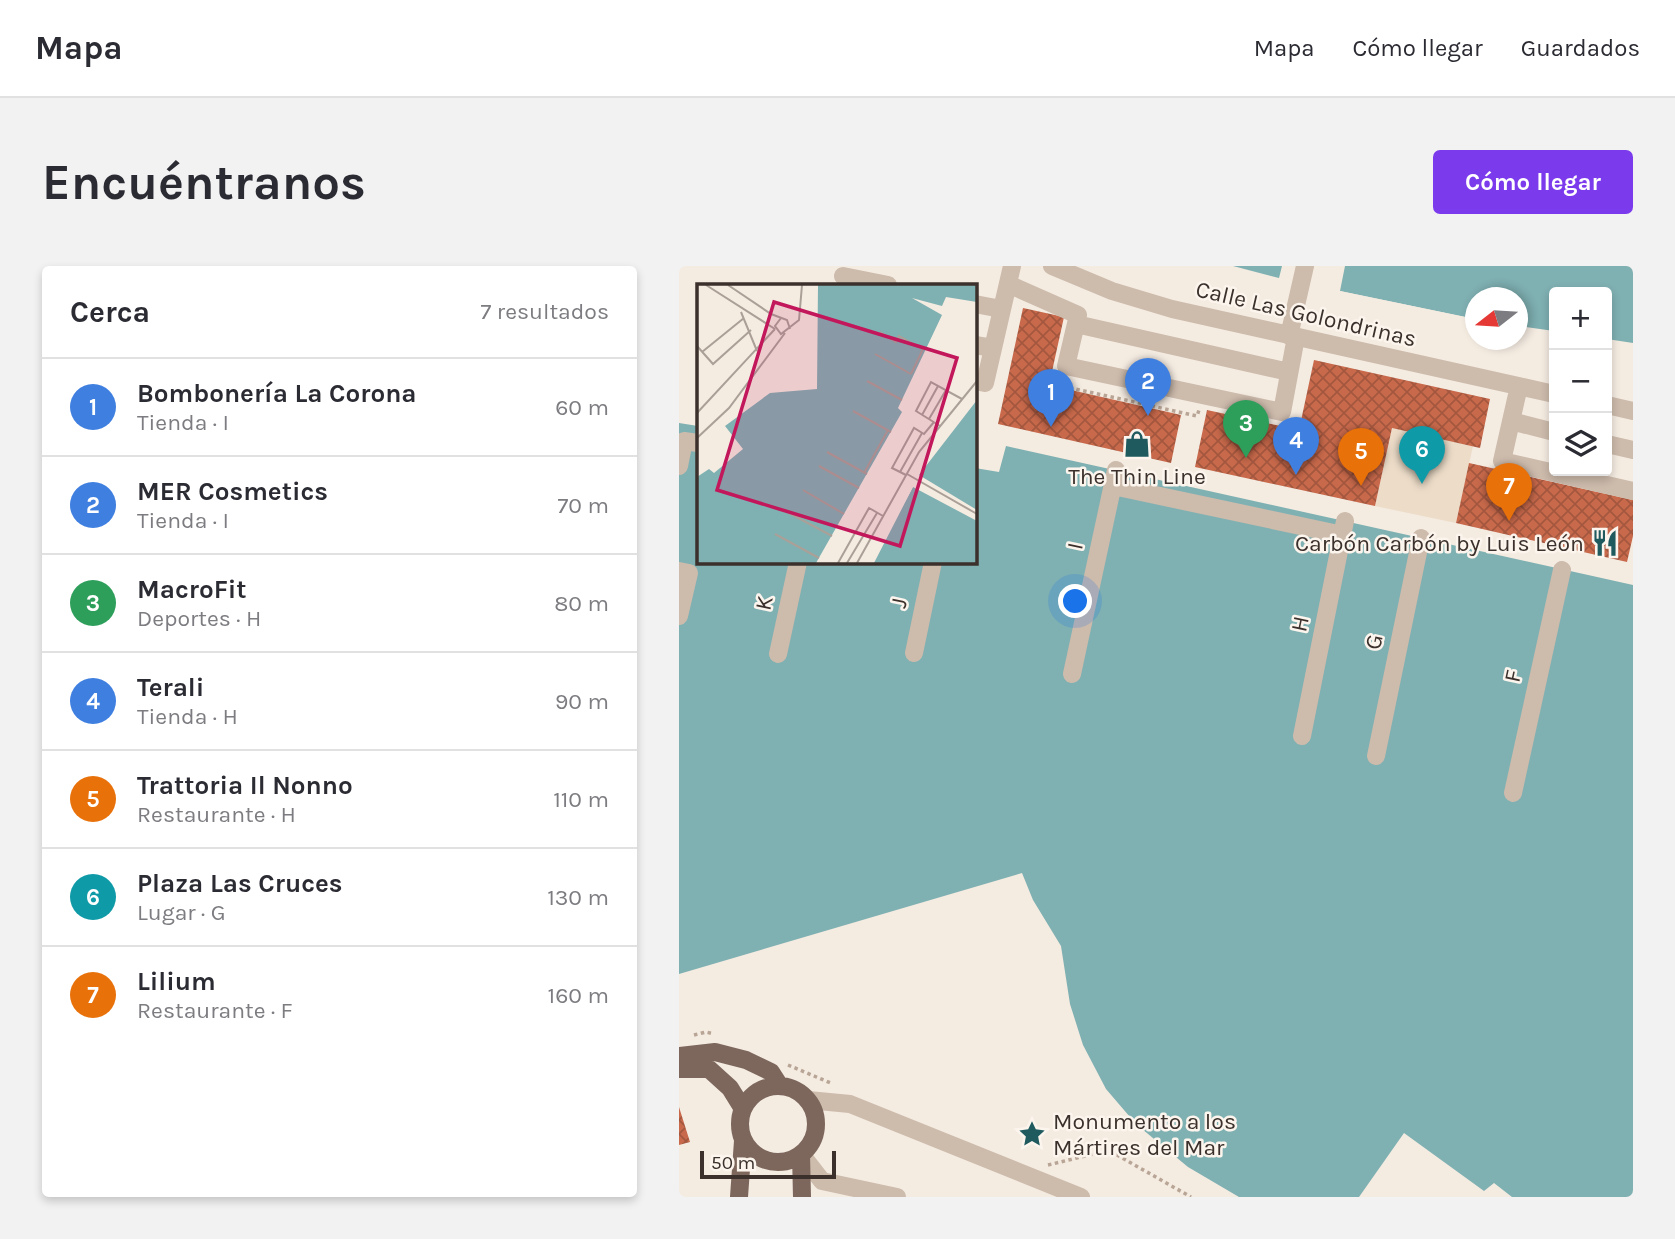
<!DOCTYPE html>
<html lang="es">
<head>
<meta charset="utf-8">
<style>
	:root { --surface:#fff; --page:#f2f2f3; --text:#2b2b33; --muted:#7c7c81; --line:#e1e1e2; --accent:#7c3aed }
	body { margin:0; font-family:Karla,sans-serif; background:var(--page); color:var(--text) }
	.controls { position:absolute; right:21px; top:21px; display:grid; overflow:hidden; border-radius:7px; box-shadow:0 4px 10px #0003 }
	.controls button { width:63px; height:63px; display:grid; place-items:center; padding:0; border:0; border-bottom:2px solid var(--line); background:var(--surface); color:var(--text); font:35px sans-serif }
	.compass { position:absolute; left:786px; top:21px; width:63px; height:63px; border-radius:50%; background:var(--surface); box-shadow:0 4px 10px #0003; rotate:253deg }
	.scale { position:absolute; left:21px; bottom:18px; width:136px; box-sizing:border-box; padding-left:7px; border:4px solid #3b302b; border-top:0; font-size:19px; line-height:24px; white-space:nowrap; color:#3b302b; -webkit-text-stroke:5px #fbf5ee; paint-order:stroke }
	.you { position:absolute; left:397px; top:336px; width:24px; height:24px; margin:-18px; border:5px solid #fff; border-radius:50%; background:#1a73e8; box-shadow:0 0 0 10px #1a73e833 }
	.badge { display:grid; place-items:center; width:46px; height:46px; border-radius:50%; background:var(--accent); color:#fff; font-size:23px; font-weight:700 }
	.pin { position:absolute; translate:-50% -58px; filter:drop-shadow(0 2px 4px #0008) }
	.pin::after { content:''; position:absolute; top:37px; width:24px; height:21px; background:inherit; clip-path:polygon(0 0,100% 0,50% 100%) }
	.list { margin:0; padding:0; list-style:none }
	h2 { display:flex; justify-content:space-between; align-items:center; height:91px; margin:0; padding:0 28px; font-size:30px }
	h2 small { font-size:23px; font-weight:400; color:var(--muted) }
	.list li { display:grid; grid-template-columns:46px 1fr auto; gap:21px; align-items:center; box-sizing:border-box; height:98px; padding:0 28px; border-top:2px solid var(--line) }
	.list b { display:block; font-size:26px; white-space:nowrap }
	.list p { margin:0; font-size:23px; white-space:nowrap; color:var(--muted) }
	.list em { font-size:23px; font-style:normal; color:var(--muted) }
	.icon { flex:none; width:38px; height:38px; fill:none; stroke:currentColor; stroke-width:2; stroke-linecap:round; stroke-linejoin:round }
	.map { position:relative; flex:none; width:954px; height:931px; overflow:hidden; border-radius:7px }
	header { display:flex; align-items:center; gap:42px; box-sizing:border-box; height:98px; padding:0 35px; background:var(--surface); border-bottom:2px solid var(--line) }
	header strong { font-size:33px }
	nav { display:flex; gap:38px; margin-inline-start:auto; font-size:24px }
	.intro { display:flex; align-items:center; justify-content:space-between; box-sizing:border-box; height:168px; padding:0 42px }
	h1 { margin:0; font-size:49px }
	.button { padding:18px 32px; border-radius:7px; background:var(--accent); color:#fff; font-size:24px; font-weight:700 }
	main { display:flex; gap:42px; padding:0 42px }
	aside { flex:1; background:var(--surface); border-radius:7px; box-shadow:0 4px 10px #0003 }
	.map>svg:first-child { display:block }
	.plaza { fill:#ecdcc8 }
	.water { fill:#7fb0b2 }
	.pier { fill:#f4ebe1 }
	.building { fill:url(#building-cross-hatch) }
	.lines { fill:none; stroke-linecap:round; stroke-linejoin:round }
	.path { stroke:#b9a596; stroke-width:3.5; stroke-dasharray:3.5 3.5; stroke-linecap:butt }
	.minor { stroke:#cdbbac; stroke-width:18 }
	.major { stroke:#7d675c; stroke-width:18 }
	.labels { text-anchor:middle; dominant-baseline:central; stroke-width:5; stroke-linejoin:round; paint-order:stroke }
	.street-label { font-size:23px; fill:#3b302b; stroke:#fbf5ee }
	.poi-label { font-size:23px; fill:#3b302b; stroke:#fbf5ee }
	.inset-road { fill:none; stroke:#aaa098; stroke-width:2 }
	.view { fill:#c2185b; fill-opacity:0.15; stroke:#c2185b; stroke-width:3.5 }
	.inset-edge { fill:none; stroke:#3b302b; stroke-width:3.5 }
</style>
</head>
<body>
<header>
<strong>Mapa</strong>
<nav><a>Mapa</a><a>Cómo llegar</a><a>Guardados</a></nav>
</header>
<div class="intro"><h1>Encuéntranos</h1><a class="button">Cómo llegar</a></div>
<main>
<aside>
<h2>Cerca<small>7 resultados</small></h2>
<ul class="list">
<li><span class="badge" style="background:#3f7fe0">1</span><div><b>Bombonería La Corona</b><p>Tienda · I</p></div><em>60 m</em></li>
<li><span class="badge" style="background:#3f7fe0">2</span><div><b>MER Cosmetics</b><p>Tienda · I</p></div><em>70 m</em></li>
<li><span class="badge" style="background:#2e9e5b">3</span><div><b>MacroFit</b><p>Deportes · H</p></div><em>80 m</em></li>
<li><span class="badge" style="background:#3f7fe0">4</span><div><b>Terali</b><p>Tienda · H</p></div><em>90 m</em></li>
<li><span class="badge" style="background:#e8710a">5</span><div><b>Trattoria Il Nonno</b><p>Restaurante · H</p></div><em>110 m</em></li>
<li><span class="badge" style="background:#0f9aa8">6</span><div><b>Plaza Las Cruces</b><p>Lugar · G</p></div><em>130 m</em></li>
<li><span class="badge" style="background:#e8710a">7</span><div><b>Lilium</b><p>Restaurante · F</p></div><em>160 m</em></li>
</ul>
</aside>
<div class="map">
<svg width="954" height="931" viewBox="0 0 954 931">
	<defs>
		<pattern id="building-cross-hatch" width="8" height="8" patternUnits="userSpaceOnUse" patternTransform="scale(1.75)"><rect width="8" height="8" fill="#c8694b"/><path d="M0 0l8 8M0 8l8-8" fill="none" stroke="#a4573f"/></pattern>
	</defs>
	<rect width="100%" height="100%" fill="#f4ebe1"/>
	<path class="plaza" d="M713,162L794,180L777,257L696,240Z"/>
	<path class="water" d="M554,0H603L600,12Z
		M666,0H954V77L928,73V26H875V65L839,60L838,32H796V53L661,25Z
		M0,157L19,160V296H296V202L320,206L327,180L954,319V931H833L815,917L805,925L725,867L680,931H560L509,901L457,858L427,823L404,779L391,738L382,680L354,634L343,607L0,708Z"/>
	<path class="pier" d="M661,25L796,53V57L660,29Z"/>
	<path class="building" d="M344,42L385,51L370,119L502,149L492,197L319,158Z
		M635,94L811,133L801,182L713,162L696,240L516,201L528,144L620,164Z
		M790,197L954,234V270L948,296L777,257Z
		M0,841L11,876L0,879Z"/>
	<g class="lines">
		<path class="path" d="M370,119L374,118L518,150L520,144
			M15,769L27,766L35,768
			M109,799L154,818
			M369,899L414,888L438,889L512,931"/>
		<path class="minor" d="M373,0L433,25L493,43L875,128
			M164,10L209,19
			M329,18L399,49L387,100L603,146L617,71
			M296,38L322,43
			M397,58L610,106
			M610,70L626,0
			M296,79L314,82
			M296,115L306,117L333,0
			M840,120L823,195L954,225
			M928,139L954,145
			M832,155L875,166
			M928,178L954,184
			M0,200L5,175L19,177
			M434,220L664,269
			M0,305L10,307L0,350
			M235,387L254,296
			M99,388L119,296
			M393,408L437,204
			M623,470L666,255
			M697,490L742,272
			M834,527L883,304
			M129,834L171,838L402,931
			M122,888L143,915L218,931"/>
		<path class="major" d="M0,790L36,786L67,794L92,806L101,820
			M0,803H30L51,822L64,843
			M61 858a38 38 0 1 1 76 0a38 38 0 1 1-76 0Z
			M122,888L123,931
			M60,931L64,875"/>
	</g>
	<defs>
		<symbol id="shop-bare" viewBox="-9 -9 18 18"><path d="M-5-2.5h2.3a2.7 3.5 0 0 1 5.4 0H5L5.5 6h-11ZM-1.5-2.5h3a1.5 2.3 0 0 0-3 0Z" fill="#1f5a5e" stroke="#fbf5ee" stroke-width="2.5" paint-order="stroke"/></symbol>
		<symbol id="restaurant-bare" viewBox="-9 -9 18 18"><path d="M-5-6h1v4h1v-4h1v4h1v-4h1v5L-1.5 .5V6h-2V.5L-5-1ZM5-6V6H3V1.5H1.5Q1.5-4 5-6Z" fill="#1f5a5e" stroke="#fbf5ee" stroke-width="2.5" paint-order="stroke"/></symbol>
		<symbol id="sight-bare" viewBox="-9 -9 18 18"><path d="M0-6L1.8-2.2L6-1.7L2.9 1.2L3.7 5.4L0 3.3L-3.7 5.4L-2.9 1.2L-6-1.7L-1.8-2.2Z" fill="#1f5a5e" stroke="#fbf5ee" stroke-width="2.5" paint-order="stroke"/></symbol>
	</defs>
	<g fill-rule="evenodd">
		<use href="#shop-bare" x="439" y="159" width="38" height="38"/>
		<use href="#restaurant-bare" x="907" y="258" width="38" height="38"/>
		<use href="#sight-bare" x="334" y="849" width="38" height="38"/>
	</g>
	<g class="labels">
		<g class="street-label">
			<text transform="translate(627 48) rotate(13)">Calle Las Golondrinas</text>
			<text transform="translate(396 280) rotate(-78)">I</text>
			<text transform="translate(85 337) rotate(-78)">K</text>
			<text transform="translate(220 337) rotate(-78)">J</text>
			<text transform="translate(621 358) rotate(-78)">H</text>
			<text transform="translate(695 376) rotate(-78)">G</text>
			<text transform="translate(834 410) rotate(-78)">F</text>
		</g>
		<g class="poi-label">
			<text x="458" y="210">The Thin Line</text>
			<text x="905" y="277" text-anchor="end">Carbón Carbón by Luis León</text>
			<text x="374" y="855" text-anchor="start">Monumento a los<tspan x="374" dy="26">Mártires del Mar</tspan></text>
		</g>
	</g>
	<g transform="translate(18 18)">
		<rect width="280" height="280" fill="#f4ebe1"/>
		<path d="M121,1H280V18L249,13L245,22L215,14L245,31L201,124L205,128L119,279H0V193L12,185L17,189L46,165L28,142L73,109L120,105ZM280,116V226L222,191ZM216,203L280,237V279H177Z" fill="#7fb0b2"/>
		<path d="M213,201L216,203L174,279L199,225Z" fill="#f4ebe1"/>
		<path class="inset-road" d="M9,1L78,45M31,1L74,30L90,36L93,45M44,28L60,67M84,34L78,42L84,50L102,36L105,1M183,48L199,58L202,52L226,65L214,90M0,62L16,80L54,46M5,68L47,34M178,70L214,90M170,97L205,116M156,127L194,148M0,129L78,45M225,131L241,102M232,135L249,106M243,142L219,127L234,98L265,115M0,154L32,124L88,49M130,168L170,190M122,182L162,204M203,188L225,149M167,189L191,146M210,190L280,230M209,191L195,184L217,144L227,150L237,138M106,206L147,230M92,229L135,252M78,250L122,274M141,279L172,224L186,232M150,279L180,229M160,279L222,168L280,97"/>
		<path class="view" d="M77,18L260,74L203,262L20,206Z"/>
		<rect width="280" height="280" class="inset-edge"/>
	</g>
</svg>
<div class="controls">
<button>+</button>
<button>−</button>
<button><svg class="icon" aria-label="layers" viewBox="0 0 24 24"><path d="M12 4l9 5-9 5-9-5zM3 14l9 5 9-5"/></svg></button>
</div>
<svg class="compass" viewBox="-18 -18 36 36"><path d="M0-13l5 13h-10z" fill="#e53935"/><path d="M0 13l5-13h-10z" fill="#7c7c81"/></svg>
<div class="scale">50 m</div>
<div class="you"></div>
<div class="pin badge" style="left:372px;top:161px;background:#3f7fe0">1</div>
<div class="pin badge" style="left:469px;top:150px;background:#3f7fe0">2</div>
<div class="pin badge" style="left:567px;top:192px;background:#2e9e5b">3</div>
<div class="pin badge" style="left:617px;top:209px;background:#3f7fe0">4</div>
<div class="pin badge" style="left:682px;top:220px;background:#e8710a">5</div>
<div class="pin badge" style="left:743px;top:218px;background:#0f9aa8">6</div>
<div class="pin badge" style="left:830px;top:255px;background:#e8710a">7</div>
</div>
</main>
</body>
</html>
